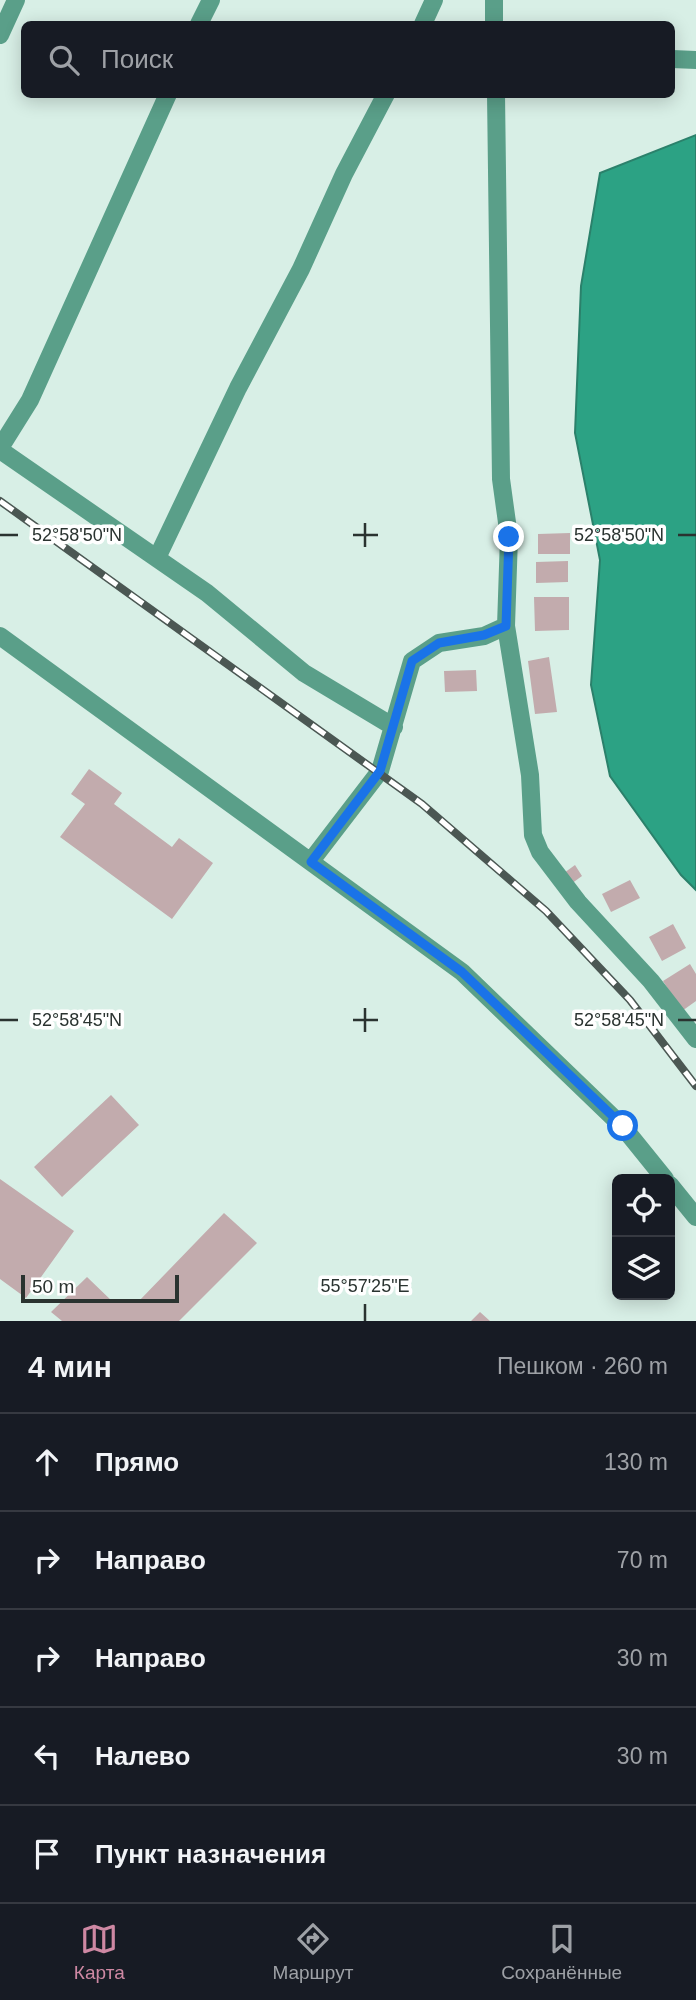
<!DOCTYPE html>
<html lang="ru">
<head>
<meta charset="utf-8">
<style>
	:root { --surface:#171b24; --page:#20242c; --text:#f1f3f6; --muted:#9ea1a6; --line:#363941; --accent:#ce88a3 }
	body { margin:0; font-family:Helvetica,sans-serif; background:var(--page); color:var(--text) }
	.controls { position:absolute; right:21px; bottom:21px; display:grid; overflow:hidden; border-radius:10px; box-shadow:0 4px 18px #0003 }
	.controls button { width:63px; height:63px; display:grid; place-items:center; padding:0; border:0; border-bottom:2px solid var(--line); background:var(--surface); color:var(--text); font:35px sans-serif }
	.scale { position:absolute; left:21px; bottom:18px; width:158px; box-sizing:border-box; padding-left:7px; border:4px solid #2a3330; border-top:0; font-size:19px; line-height:24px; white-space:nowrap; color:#2a3330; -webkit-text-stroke:5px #fff; paint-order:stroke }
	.stop { position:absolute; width:21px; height:21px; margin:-16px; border:5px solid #1a73e8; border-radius:50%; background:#fff }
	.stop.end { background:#1a73e8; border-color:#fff; box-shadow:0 2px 7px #0008 }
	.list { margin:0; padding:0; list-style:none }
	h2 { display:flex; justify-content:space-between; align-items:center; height:91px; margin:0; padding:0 28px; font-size:30px }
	h2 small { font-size:23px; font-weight:400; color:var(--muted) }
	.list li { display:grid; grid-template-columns:46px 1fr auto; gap:21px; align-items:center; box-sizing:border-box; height:98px; padding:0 28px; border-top:2px solid var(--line) }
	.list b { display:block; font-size:26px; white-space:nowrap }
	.list em { font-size:23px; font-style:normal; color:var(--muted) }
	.icon { flex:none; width:38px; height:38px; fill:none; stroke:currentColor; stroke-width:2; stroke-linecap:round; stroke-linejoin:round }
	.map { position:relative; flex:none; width:696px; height:1321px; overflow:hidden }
	.search { position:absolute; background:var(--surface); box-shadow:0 4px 18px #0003; left:21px; right:21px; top:21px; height:77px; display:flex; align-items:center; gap:18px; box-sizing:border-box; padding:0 24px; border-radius:10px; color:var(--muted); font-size:26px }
	.sheet { height:581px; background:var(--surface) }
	nav { display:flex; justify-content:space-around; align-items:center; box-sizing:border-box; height:98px; border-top:2px solid var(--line); background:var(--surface); font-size:19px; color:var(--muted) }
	nav a { display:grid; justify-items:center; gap:4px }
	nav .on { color:var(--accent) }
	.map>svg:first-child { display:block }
	.water { fill:#2ca284; stroke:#2b816b; stroke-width:2 }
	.building { fill:#c2abad }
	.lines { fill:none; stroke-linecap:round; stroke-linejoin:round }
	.minor { stroke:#5a9f89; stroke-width:18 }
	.rail-casing { stroke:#4b5753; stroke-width:8 }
	.rail { stroke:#fff; stroke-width:5; stroke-dasharray:16; stroke-linecap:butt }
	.route { stroke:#1a73e8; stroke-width:9 }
	.ticks { fill:none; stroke:#2a3330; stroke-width:2.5 }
	.ticks-label { font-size:18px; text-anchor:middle; fill:#2a3330; stroke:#fff; stroke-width:7; stroke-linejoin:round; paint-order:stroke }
</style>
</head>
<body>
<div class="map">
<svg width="696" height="1321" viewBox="0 0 696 1321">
	<rect width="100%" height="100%" fill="#d8efe6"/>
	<path class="water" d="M696,135V890L681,875L610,776L591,685L600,560L575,433L581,286L600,173Z"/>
	<path class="building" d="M570,533V554H538V534Z
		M568,561V582L536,583V562Z
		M534,597H569V630L535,631Z
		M549,657L557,712L535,714L528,661Z
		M476,670L477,691L445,692L444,671Z
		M89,769L122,793L114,804L172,847L179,838L213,863L172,919L60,837L85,804L71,794Z
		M575,865L582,876L571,884L564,873Z
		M630,880L640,898L611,912L602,894Z
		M673,924L686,948L662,961L649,937Z
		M690,964L696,974V1001L682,1011L663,981Z
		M111,1095L139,1125L62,1197L34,1167Z
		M0,1179L74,1231L26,1298L0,1279Z
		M224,1213L257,1243L179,1321H62L51,1312L87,1277L114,1303L138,1302Z
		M480,1312L490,1321H471Z"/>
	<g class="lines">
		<path class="minor" d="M494,0V24
			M199,24L211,0
			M423,24L434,0
			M0,35L16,0
			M672,59L696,60
			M496,94L501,479L509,537L506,626L530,775L533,835L540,852L578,902L651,981L696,1039
			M0,448L30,400L168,94
			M0,450L207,593L304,673L394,727
			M157,558L238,388L301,269L344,174L386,94
			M0,636L462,972L623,1127L665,1179
			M311,861L380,771L412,661L439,643L484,636L506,626
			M670,1185L696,1217"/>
		<defs>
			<path id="rail" d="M0,501L422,804L546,911L630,1000L696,1086"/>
		</defs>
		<use href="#rail" class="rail-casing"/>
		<use href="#rail" class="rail"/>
	</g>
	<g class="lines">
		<path class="route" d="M509,537L506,626L484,635L439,643L412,661L380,771L311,862L462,972L623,1126"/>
	</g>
	<path class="ticks" d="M365,523V547M0,535H18M353,535H378M678,535H696M365,1008V1032M0,1020H18M353,1020H378M678,1020H696M365,1304V1321"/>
	<g class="ticks-label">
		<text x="77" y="541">52°58'50"N</text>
		<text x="619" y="541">52°58'50"N</text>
		<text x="77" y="1026">52°58'45"N</text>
		<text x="619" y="1026">52°58'45"N</text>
		<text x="365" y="1292">55°57'25"E</text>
	</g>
</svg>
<div class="controls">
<button><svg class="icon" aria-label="locate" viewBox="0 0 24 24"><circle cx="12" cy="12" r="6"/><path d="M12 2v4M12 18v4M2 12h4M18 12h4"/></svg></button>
<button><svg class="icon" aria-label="layers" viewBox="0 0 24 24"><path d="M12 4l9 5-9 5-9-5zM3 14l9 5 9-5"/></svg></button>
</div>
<div class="scale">50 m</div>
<div class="stop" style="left:623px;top:1126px"></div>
<div class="stop end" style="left:509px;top:537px"></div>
<div class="search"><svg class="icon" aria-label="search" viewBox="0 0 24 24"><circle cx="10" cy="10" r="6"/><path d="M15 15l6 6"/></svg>Поиск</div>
</div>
<section class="sheet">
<h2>4 мин<small>Пешком · 260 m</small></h2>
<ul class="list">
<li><svg class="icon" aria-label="ahead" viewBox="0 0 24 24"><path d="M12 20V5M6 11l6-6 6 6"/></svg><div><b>Прямо</b></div><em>130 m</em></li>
<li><svg class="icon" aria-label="right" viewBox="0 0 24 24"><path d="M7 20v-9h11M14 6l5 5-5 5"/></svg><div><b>Направо</b></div><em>70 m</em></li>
<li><svg class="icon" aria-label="right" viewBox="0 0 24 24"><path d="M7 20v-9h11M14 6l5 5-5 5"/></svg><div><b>Направо</b></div><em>30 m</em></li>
<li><svg class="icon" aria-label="left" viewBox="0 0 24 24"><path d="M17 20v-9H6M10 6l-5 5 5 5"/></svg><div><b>Налево</b></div><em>30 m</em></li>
<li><svg class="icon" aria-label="arrive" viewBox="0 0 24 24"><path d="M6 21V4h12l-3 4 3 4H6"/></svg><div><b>Пункт назначения</b></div></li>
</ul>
</section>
<nav>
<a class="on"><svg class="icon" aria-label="map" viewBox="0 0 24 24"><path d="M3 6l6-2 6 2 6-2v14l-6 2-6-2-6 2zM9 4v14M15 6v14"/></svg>Карта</a>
<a><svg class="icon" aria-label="directions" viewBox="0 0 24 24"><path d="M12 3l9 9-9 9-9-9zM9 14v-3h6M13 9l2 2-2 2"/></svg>Маршрут</a>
<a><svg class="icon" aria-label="saved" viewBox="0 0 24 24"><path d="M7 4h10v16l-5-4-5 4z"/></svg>Сохранённые</a>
</nav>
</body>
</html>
